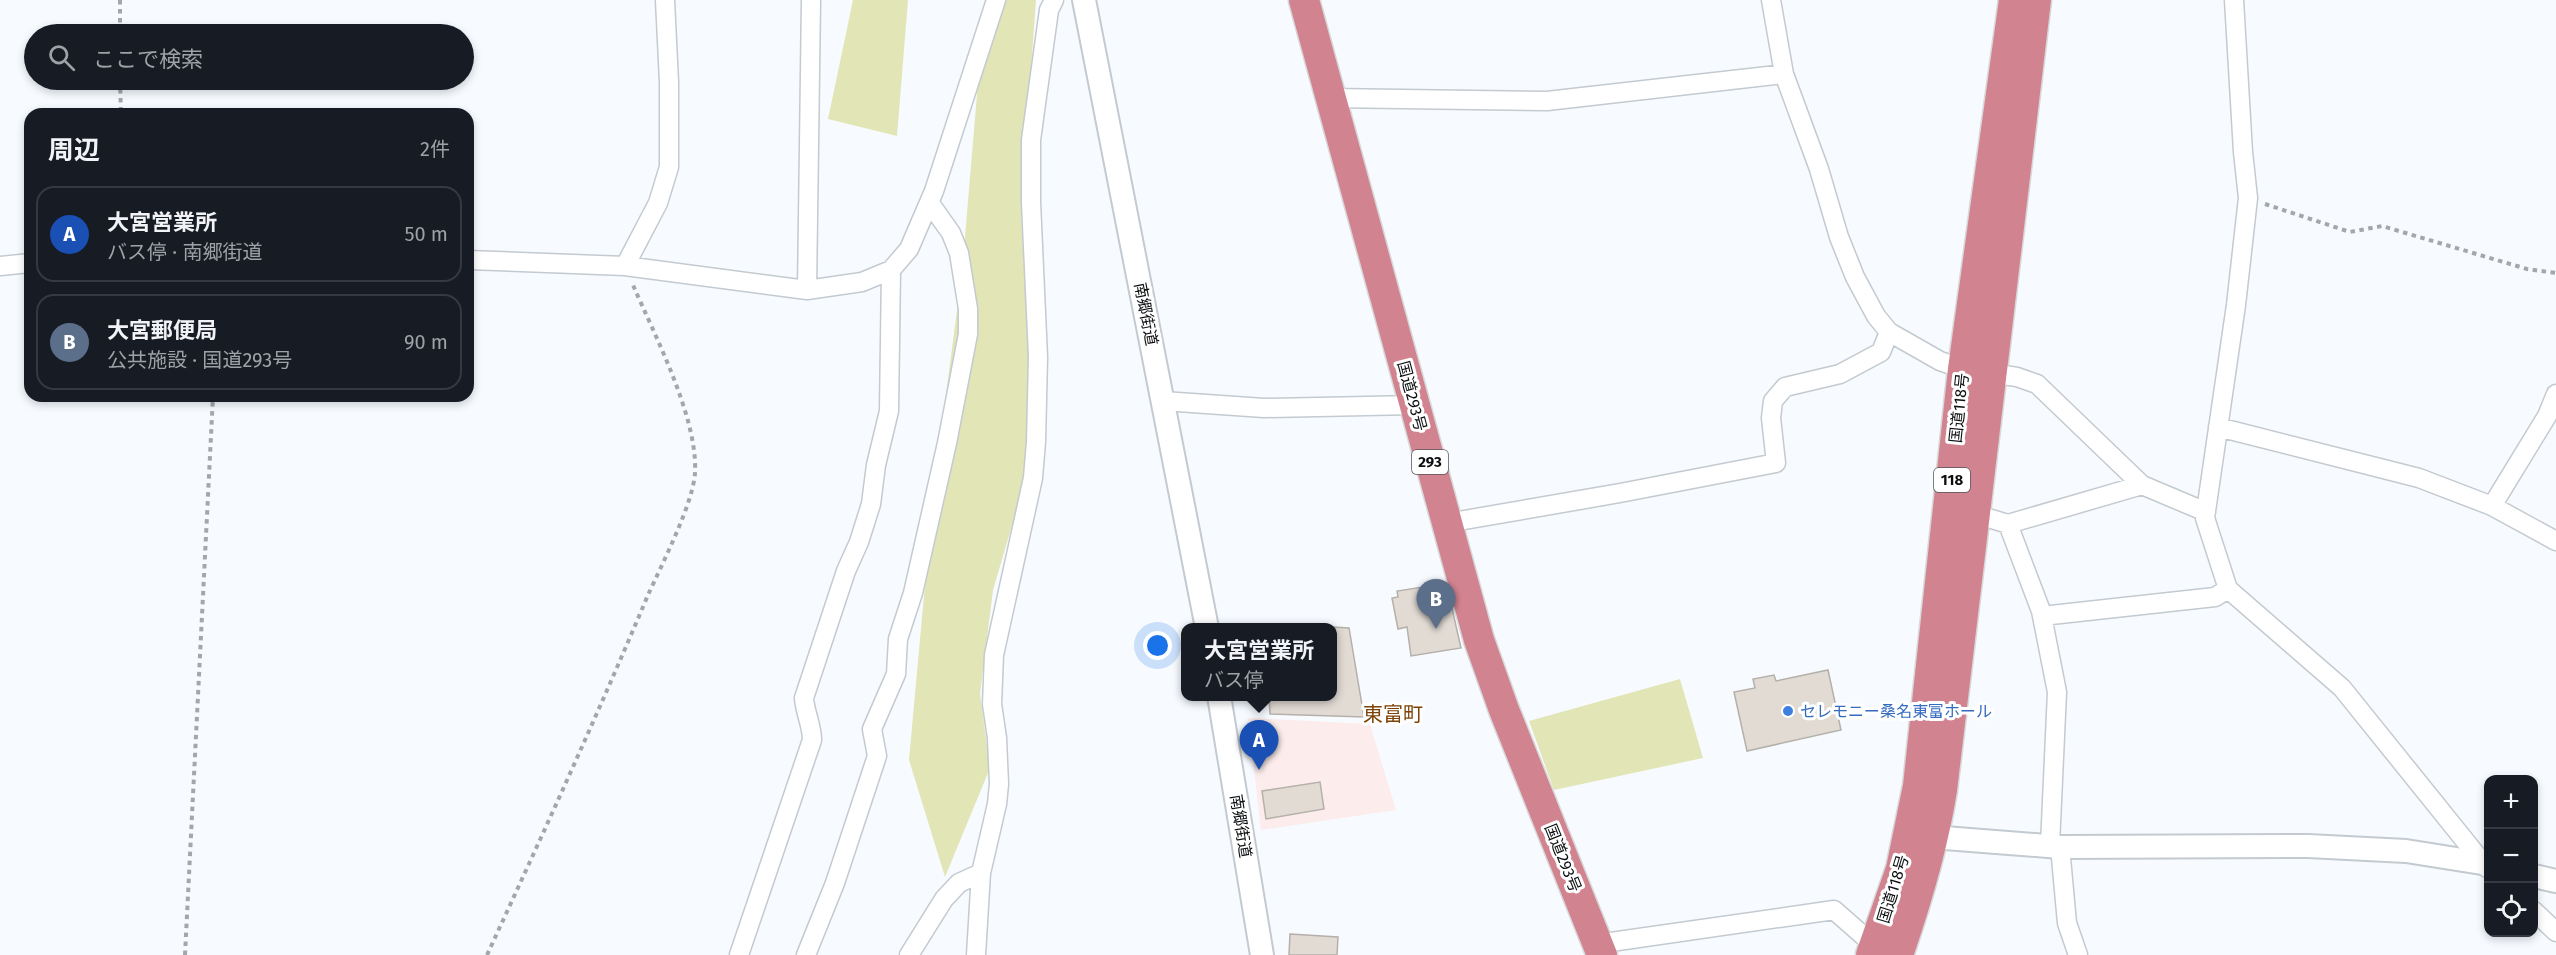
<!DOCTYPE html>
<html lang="ja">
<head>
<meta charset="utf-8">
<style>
	:root { --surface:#171b24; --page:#242831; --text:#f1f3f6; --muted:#9ea1a6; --line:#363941; --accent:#a06129 }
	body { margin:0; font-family:"Fira Sans","Noto Sans JP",sans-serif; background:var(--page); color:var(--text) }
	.controls { position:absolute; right:18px; bottom:18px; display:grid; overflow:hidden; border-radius:12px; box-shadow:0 3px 9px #0003 }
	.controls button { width:54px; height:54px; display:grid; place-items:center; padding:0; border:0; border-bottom:2px solid var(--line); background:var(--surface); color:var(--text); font:30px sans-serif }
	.you { position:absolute; left:1158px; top:646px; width:21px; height:21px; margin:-15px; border:4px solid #fff; border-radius:50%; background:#1a73e8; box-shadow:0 0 0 9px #1a73e833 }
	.badge { display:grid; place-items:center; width:39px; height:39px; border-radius:50%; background:var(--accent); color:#fff; font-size:20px; font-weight:700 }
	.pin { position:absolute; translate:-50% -50px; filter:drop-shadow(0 2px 3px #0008) }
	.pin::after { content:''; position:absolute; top:32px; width:21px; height:18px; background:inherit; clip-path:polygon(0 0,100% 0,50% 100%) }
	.popup { position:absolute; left:1181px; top:623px; width:156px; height:78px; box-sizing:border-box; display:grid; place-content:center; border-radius:12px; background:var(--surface); filter:drop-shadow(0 2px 4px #0005); font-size:20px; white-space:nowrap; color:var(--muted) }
	.popup b { font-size:22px; color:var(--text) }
	.popup::after { content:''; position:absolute; left:50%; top:100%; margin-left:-12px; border:12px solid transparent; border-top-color:var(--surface) }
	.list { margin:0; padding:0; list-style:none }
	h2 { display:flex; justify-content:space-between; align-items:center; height:78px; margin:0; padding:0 24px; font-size:26px }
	h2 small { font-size:20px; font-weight:400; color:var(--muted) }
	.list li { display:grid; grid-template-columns:39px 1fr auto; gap:18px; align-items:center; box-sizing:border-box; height:96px; margin:0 12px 12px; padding:0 12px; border:2px solid var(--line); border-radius:18px }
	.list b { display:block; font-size:22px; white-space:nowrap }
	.list p { margin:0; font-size:20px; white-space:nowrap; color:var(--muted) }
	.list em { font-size:20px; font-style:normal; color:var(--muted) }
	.icon { flex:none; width:33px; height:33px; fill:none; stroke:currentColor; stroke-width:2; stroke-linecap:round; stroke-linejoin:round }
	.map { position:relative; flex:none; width:2556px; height:955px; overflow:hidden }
	.search { position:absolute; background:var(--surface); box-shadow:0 3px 9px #0003; left:24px; top:24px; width:450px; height:66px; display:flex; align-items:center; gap:15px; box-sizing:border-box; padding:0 21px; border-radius:33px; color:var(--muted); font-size:22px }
	.panel { position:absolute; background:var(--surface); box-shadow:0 3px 9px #0003; left:24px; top:108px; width:450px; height:294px; border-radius:18px }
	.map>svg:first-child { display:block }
	.industrial { fill:#fceceb }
	.green { fill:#e2e5b5 }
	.building { fill:#e1dbd4; stroke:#b5b0aa; stroke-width:1.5 }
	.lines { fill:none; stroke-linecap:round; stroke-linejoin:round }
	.minor-casing { stroke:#c3cad0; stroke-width:21 }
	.tertiary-casing { stroke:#c3cad0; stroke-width:26 }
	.trunk-casing { stroke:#d8d8d9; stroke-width:33 }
	.path { stroke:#a3a7aa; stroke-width:4; stroke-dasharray:4.5 4.5; stroke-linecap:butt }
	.minor { stroke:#fff; stroke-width:18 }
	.tertiary { stroke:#fff; stroke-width:22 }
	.trunk { stroke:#d28390; stroke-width:30 }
	.shop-dot { fill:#3f7fe0; stroke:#fff; stroke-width:2 }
	.labels { text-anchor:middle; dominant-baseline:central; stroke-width:6; stroke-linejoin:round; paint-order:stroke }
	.shield { fill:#fff; stroke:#555658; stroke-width:1.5 }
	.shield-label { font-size:15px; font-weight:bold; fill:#0c0e10 }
	.street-label { font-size:16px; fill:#0c0e10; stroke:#fff }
	.shop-label { font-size:16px; fill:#366cbe; stroke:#fff; text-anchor:start }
	.quarter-label { font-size:20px; fill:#7b4309; stroke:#fff }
</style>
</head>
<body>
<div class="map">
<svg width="2556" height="955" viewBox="0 0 2556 955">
	<rect width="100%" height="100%" fill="#f7fbff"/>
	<path class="industrial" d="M1248,718L1370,724L1396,810L1261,830Z"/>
	<path class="green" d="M853,0H908L897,136L828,119Z
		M985,0H1036L1021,210L1029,362L1026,478L993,590L980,694L990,768L945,877L909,760L934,486L962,272Z
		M1680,679L1703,758L1554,790L1529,721Z"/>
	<path class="building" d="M1442,584L1443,596L1449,595L1461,648L1411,656L1407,627L1398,629L1392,598L1398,597L1397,591Z
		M1332,627L1349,628L1364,717L1270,714L1269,696H1332Z
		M1828,670L1841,730L1747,751L1734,692L1755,688L1753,679L1774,675L1776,681Z
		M1320,782L1324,809L1266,819L1262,791Z
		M1290,934L1338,937L1337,955H1289Z"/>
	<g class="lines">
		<defs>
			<path id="minor" d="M1771,0L1784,74L1819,169L1839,237L1855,277L1876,316L1889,332L1940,361L1963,369L2017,377L2037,384L2142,485L2206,512
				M2234,0L2243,152L2248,198L2236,305L2205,518L2228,589L2342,688L2487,868
				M1330,98L1547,101L1784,74
				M468,260L625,266L807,290L862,282L891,270L909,249L934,191L996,0
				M0,266L30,263
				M625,266L658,203L669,167V82L665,0
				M807,290L811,0
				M1163,401L1264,408L1414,405
				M2218,427L2419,478L2492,506L2556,541
				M2492,506L2547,416L2556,394
				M1975,514L2008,524L2041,611L2057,692L2050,845
				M1447,523L1620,493L1776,463L1771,418L1773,401L1785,387L1840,374L1881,352L1889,332
				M2008,524L2142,485
				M2042,616L2215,597L2228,589
				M2060,847L2067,923L2078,955
				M2534,911L2556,932
				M1597,944L1834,910L1875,946
				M739,955L812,740C812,725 805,713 804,698L846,571L859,542L871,504L876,465L889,411L891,270
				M806,955L835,883L877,756L872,729L896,674L898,639L913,593L947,443L968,334V309L959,253L951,233L929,202
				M909,955L944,899L959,883L981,873
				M976,955L981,873L997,804L999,784L997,738L992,704L994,655L1033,478L1036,442L1038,357L1031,202V140L1049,10L1054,0"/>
			<path id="tertiary" d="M1084,0L1207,628
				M1219,696L1262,955
				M1919,836L2060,847L2308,846L2406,851L2488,864
				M2534,876L2556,881"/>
			<path id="trunk" d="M1304,0L1479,640L1504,710L1602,955
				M1871,955L1901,869L1918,786L1963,369L2014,0
				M1898,955C1917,900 1933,847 1942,790L2036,0"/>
		</defs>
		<use href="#minor" class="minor-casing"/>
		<use href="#tertiary" class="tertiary-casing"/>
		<use href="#trunk" class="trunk-casing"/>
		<path class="path" d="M120,0V34
			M120,80L121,114
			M2265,204L2350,232L2382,226L2527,269L2556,273
			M185,955L213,396
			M487,955C542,836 597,716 648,595C662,564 693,504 695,473C698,418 655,336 633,285"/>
		<use href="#minor" class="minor"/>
		<use href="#tertiary" class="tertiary"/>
		<use href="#trunk" class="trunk"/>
	</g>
	<circle class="shop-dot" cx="1788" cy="711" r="6"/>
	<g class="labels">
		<g class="shield">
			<rect x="1412" y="450" width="36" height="24" rx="4.5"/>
			<rect x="1934" y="468" width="36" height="24" rx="4.5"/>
		</g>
		<g class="shield-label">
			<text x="1430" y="462">293</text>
			<text x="1952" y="480">118</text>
		</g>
		<g class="street-label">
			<text transform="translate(1146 314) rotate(79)">南郷街道</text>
			<text transform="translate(1412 396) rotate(75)">国道293号</text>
			<text transform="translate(1959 408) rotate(-84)">国道118号</text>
			<text transform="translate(1241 826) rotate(81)">南郷街道</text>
			<text transform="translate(1563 858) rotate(68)">国道293号</text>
			<text transform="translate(1893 889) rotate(-73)">国道118号</text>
		</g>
		<g class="shop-label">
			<text x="1800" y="711">セレモニー桑名東富ホール</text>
		</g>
		<g class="quarter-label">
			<text x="1393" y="714">東富町</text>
		</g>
	</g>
</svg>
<div class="controls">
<button>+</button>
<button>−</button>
<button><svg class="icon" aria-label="locate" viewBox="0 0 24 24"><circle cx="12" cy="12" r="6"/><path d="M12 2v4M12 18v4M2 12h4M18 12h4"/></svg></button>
</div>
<div class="you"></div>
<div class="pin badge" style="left:1259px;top:770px;background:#1a4fb4">A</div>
<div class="popup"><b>大宮営業所</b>バス停</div>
<div class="pin badge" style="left:1436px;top:629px;background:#5c6f8a">B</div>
<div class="search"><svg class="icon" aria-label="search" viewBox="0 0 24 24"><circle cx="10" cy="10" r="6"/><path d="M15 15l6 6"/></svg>ここで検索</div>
<section class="panel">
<h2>周辺<small>2件</small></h2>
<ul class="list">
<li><span class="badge" style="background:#1a4fb4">A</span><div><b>大宮営業所</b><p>バス停 · 南郷街道</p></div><em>50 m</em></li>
<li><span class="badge" style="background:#5c6f8a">B</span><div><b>大宮郵便局</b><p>公共施設 · 国道293号</p></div><em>90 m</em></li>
</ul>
</section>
</div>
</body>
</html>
